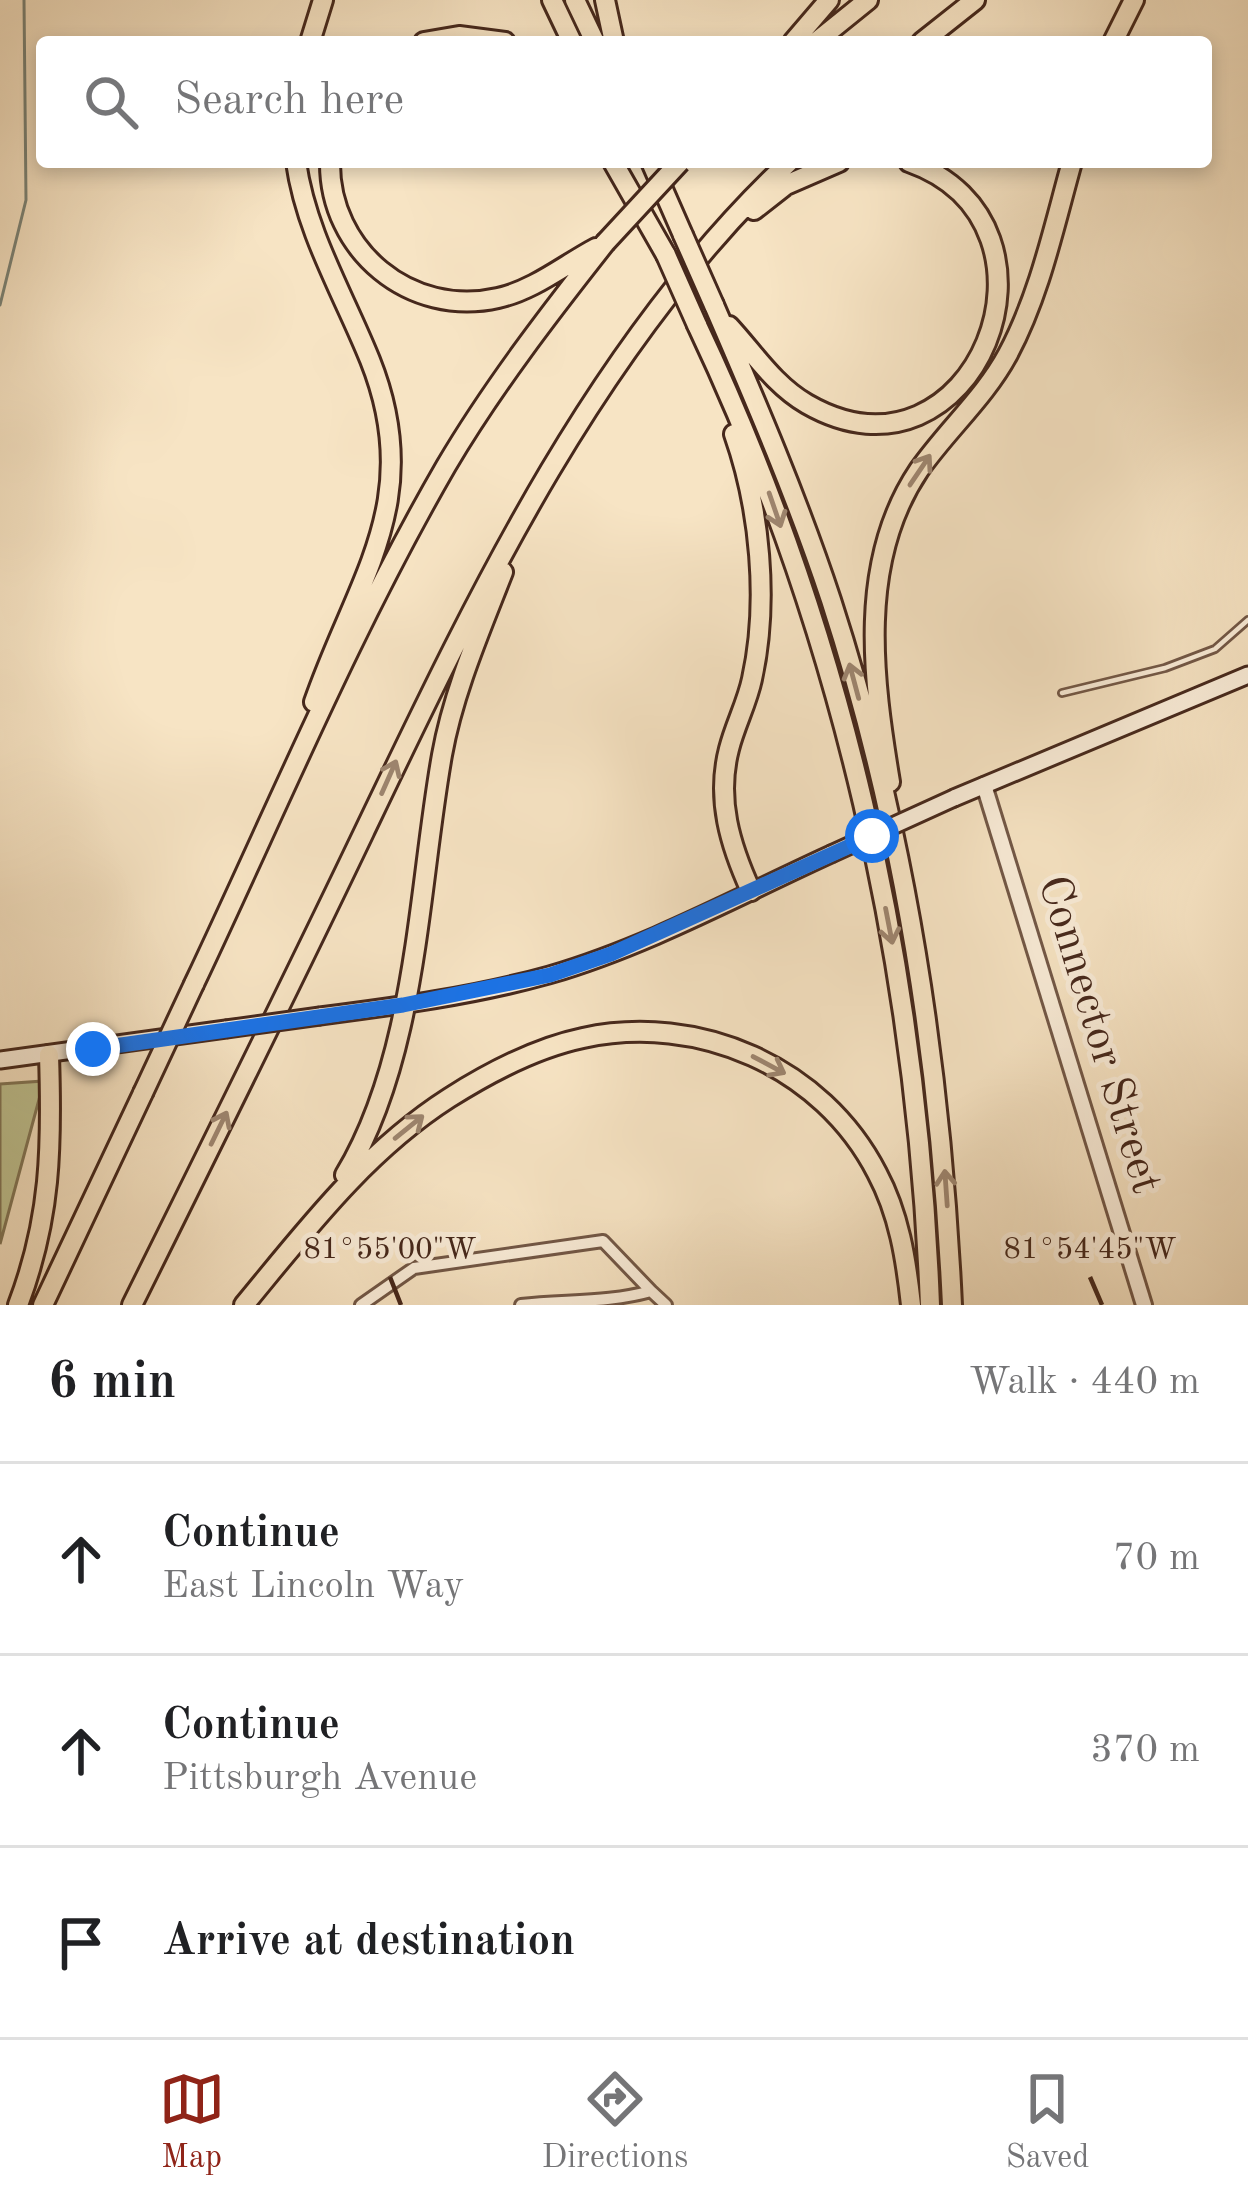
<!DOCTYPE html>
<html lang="en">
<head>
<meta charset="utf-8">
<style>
	:root { --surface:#fff; --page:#f2f2f2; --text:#202124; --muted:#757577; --line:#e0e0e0; --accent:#8f2418 }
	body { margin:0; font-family:"Old Standard TT",serif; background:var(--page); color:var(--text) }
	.stop { position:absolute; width:36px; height:36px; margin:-27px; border:9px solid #1a73e8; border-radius:50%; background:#fff }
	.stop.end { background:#1a73e8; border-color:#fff; box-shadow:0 3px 12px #0008 }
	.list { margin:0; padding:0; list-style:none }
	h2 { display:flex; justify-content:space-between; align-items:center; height:156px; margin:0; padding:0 48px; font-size:51px }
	h2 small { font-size:39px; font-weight:400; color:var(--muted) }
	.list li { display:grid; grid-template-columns:78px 1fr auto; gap:36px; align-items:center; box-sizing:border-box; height:192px; padding:0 48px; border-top:3px solid var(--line) }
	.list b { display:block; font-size:45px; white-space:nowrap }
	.list p { margin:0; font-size:39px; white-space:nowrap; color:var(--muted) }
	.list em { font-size:39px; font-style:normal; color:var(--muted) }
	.icon { flex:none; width:66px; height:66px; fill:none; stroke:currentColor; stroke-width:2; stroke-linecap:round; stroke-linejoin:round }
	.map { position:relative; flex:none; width:1248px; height:1305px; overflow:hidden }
	.search { position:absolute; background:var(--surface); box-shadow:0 6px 18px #0003; left:36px; right:36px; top:36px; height:132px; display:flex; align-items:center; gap:30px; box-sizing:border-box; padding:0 42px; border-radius:12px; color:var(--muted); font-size:45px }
	.sheet { height:732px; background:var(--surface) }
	nav { display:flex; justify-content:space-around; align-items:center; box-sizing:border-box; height:168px; border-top:3px solid var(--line); background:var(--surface); font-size:33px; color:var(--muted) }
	nav a { display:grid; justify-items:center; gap:6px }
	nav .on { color:var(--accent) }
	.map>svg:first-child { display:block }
	.green { fill:#bfc392; stroke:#827657; stroke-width:3 }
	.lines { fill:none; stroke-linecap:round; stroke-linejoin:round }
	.stream { stroke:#7a8377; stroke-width:3 }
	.service-casing { stroke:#725746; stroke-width:10 }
	.minor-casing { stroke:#725746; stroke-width:16 }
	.tertiary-casing { stroke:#725746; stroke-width:20 }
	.secondary-casing { stroke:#46281c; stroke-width:21 }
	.motorway-casing { stroke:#46281c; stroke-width:24 }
	.service { stroke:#faedd9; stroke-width:4.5 }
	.minor { stroke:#faedd9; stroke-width:10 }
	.tertiary { stroke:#faedd9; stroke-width:14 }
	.secondary { stroke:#faedd9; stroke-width:15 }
	.motorway { stroke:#f7e4c4; stroke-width:18 }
	.secondary-bridge-casing { stroke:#46281c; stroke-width:21; stroke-linecap:butt }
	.motorway-bridge-casing { stroke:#46281c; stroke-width:24; stroke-linecap:butt }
	.secondary-bridge { stroke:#faedd9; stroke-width:15 }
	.motorway-bridge { stroke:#f7e4c4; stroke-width:18 }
	.oneway { stroke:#9e8670 }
	.route { stroke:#1a73e8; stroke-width:15 }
	.ticks { fill:none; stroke:#46281c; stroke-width:4.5 }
	.labels { text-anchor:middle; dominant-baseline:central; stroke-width:10; stroke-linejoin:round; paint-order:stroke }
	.street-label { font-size:45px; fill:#46281c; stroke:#faedd9 }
	.ticks-label { font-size:30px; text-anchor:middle; fill:#46281c; stroke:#faedd9; stroke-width:10; stroke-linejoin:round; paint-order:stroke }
</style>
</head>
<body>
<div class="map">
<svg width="1248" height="1305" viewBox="0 0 1248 1305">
	<rect width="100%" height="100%" fill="#f7e4c4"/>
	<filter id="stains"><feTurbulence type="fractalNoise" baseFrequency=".00167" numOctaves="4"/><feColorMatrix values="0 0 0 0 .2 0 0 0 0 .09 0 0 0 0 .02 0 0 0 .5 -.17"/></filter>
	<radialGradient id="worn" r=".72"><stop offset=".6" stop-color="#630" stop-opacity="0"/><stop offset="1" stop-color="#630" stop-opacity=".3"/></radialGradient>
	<path class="green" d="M44,1081L0,1244V1084Z"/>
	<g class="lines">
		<path class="stream" d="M0,305L26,200L24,0"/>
		<defs>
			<path id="service" d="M1062,693L1165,668L1215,649L1248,620"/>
			<path id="minor" d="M651,1291L666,1305
				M361,1305L414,1268L603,1241L651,1291C609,1303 566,1300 521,1305"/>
			<path id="tertiary" d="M984,785L1144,1305"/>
			<path id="secondary" d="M954,798L1248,675
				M320,1016C397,1006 474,996 549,975C646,947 739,896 831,854
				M0,1060L226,1029"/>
			<path id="motorway" d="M552,0L572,42
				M575,0L595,42
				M605,0L614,42
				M310,42L323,0
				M424,42L459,36L505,42
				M793,42L829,0
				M816,42L868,0
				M922,42L975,0
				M1113,42L1134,0
				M296,162C306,233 344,295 370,360C426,500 357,578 314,702
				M330,162C329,250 410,318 498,298C534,290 564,265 596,248
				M613,162L666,255
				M651,162L683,235
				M754,210L786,185L839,162
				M714,305C756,402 798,500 831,600C905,828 941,1067 952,1305
				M697,325C842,631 917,967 930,1305
				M729,326C754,353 774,385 807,404C974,500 1084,224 909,162
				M734,434C760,508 769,602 752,679C747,703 735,725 729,749C716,799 730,845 751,891
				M890,782C873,679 857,562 919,470C947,430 985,397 1008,354C1040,294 1054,226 1072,162
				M194,984C276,811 350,632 446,466C492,388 549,314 605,243
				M345,1175C417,1055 418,890 442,755C453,693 480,631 503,572
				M18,1305C51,1218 52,1147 49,1055
				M43,1305L143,1093
				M132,1305C210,1148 288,991 364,832C476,598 596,343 789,162
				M244,1305C306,1230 366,1151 449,1098C490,1072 535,1048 583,1038C698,1013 822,1066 877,1173C899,1214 906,1259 911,1305"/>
		</defs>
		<use href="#service" class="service-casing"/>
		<use href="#minor" class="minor-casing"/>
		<use href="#tertiary" class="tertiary-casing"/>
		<use href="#secondary" class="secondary-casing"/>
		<use href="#motorway" class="motorway-casing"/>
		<use href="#service" class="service"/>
		<use href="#minor" class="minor"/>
		<use href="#tertiary" class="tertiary"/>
		<use href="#secondary" class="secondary"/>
		<use href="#motorway" class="motorway"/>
		<defs>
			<path id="secondary-bridge" d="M831,854L954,798
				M226,1029L320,1016"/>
			<path id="motorway-bridge" d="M683,235L714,305
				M605,243L680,162
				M666,255L697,325
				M143,1093L194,984"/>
		</defs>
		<use href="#secondary-bridge" class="secondary-bridge-casing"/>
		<use href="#motorway-bridge" class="motorway-bridge-casing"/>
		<use href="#secondary-bridge" class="secondary-bridge"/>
		<use href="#motorway-bridge" class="motorway-bridge"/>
	</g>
	<defs><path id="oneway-shaft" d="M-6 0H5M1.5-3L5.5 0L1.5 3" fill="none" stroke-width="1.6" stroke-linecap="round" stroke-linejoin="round" transform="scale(3)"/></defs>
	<g class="oneway">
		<use href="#oneway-shaft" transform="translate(920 470) rotate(-56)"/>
		<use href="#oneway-shaft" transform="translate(775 510) rotate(71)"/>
		<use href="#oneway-shaft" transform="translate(854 681) rotate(-105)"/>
		<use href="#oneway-shaft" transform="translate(389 777) rotate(-66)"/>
		<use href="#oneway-shaft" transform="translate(889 926) rotate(79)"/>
		<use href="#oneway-shaft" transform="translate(769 1065) rotate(28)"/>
		<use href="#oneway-shaft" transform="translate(409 1127) rotate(-39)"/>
		<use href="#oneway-shaft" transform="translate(219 1128) rotate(-64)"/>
		<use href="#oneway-shaft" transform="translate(946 1188) rotate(-94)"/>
	</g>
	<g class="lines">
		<path class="route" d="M93,1049L403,1005L550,975L611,954L872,836"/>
	</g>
	<path class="ticks" d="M390,1277L401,1305M1090,1277L1102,1305"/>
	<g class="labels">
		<g class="street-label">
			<text transform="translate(1098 1035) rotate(73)">Connector Street</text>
		</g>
	</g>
	<g class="ticks-label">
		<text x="390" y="1258">81°55'00"W</text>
		<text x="1090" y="1258">81°54'45"W</text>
	</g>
	<rect width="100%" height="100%" filter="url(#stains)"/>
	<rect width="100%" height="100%" fill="url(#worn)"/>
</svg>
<div class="stop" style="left:872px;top:836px"></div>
<div class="stop end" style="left:93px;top:1049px"></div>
<div class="search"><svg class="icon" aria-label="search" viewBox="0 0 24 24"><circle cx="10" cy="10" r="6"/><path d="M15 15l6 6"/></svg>Search here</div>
</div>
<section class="sheet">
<h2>6 min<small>Walk · 440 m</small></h2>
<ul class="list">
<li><svg class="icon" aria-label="ahead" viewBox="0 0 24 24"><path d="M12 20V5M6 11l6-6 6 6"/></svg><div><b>Continue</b><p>East Lincoln Way</p></div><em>70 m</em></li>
<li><svg class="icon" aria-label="ahead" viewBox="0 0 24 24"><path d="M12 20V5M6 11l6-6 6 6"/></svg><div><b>Continue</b><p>Pittsburgh Avenue</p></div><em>370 m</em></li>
<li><svg class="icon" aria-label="arrive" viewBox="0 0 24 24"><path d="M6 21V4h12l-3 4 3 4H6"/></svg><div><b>Arrive at destination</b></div></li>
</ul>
</section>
<nav>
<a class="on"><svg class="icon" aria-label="map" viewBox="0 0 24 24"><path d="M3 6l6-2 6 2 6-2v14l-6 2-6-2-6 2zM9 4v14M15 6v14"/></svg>Map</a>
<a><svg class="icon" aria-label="directions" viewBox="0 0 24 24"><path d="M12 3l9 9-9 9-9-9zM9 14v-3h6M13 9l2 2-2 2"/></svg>Directions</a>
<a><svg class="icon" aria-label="saved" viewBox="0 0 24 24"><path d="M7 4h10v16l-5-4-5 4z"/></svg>Saved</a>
</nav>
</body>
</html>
